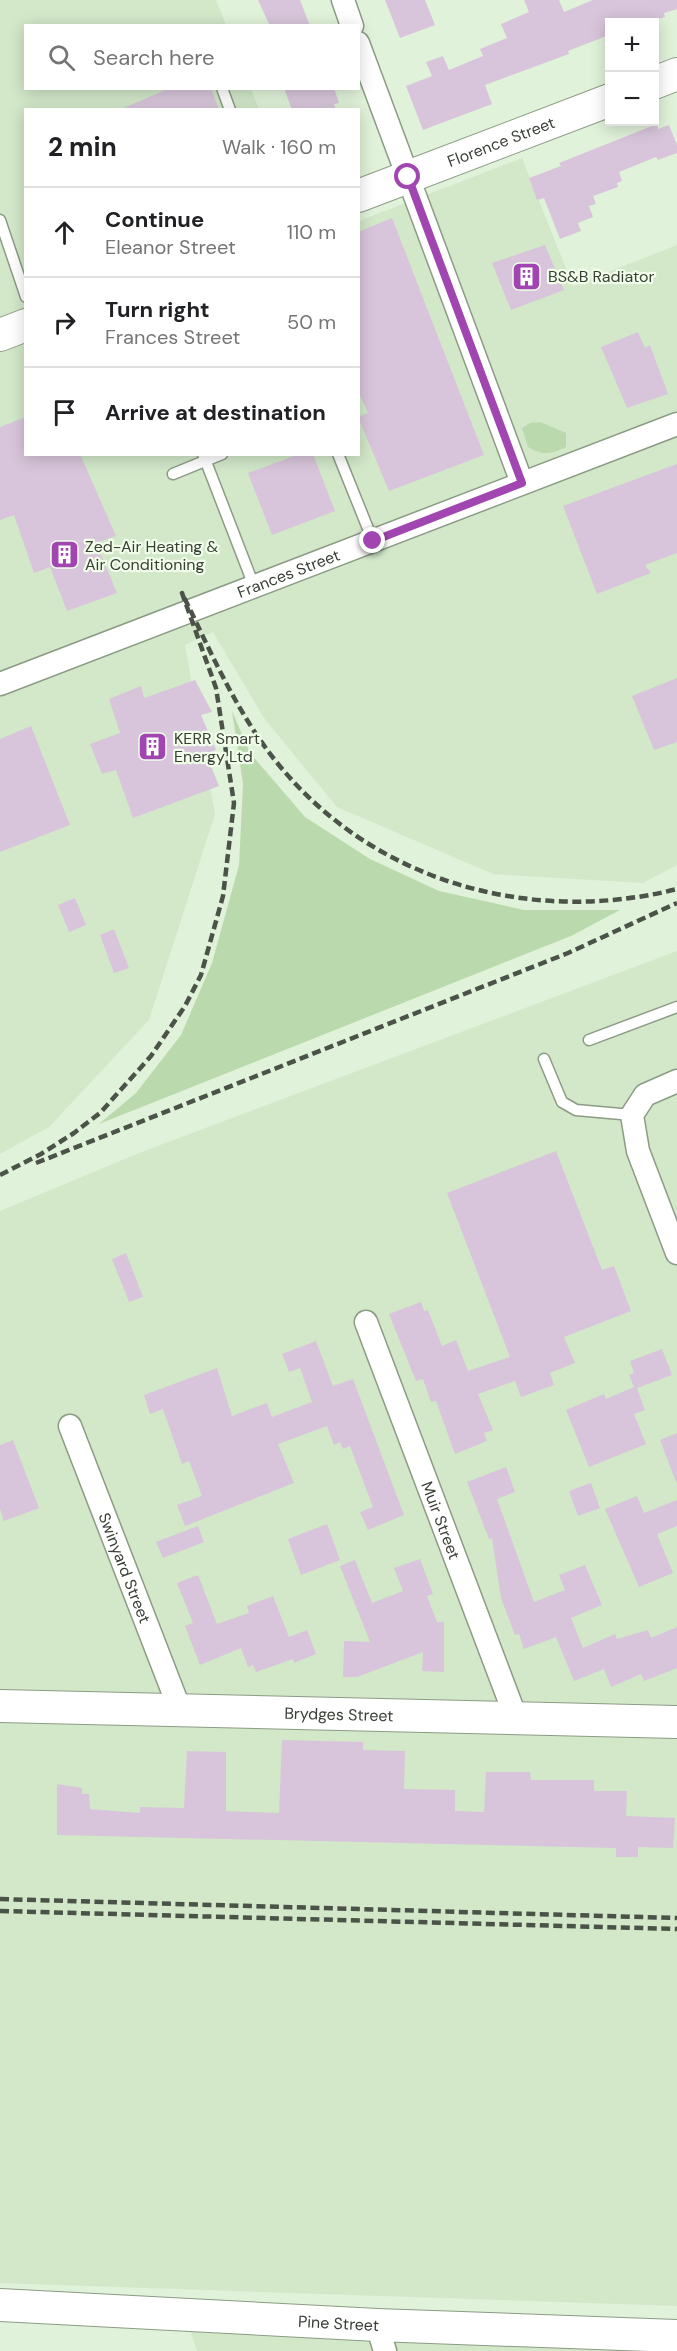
<!DOCTYPE html>
<html lang="en">
<head>
<meta charset="utf-8">
<style>
	:root { --surface:#fff; --page:#f2f2f2; --text:#202124; --muted:#757577; --line:#e0e0e0 }
	body { margin:0; font-family:"DM Sans",sans-serif; background:var(--page); color:var(--text) }
	.controls { position:absolute; right:18px; top:18px; display:grid; overflow:hidden; border-radius:0px; box-shadow:0 3px 15px #0003 }
	.controls button { width:54px; height:54px; display:grid; place-items:center; padding:0; border:0; border-bottom:2px solid var(--line); background:var(--surface); color:var(--text); font:30px sans-serif }
	.stop { position:absolute; width:18px; height:18px; margin:-14px; border:4px solid #a146b1; border-radius:50%; background:#fff }
	.stop.end { background:#a146b1; border-color:#fff; box-shadow:0 2px 6px #0008 }
	.list { margin:0; padding:0; list-style:none }
	h2 { display:flex; justify-content:space-between; align-items:center; height:78px; margin:0; padding:0 24px; font-size:26px }
	h2 small { font-size:20px; font-weight:400; color:var(--muted) }
	.list li { display:grid; grid-template-columns:39px 1fr auto; gap:18px; align-items:center; box-sizing:border-box; height:90px; padding:0 24px; border-top:2px solid var(--line) }
	.list b { display:block; font-size:22px; white-space:nowrap }
	.list p { margin:0; font-size:20px; white-space:nowrap; color:var(--muted) }
	.list em { font-size:20px; font-style:normal; color:var(--muted) }
	.icon { flex:none; width:33px; height:33px; fill:none; stroke:currentColor; stroke-width:2; stroke-linecap:round; stroke-linejoin:round }
	.map { position:relative; flex:none; width:677px; height:2351px; overflow:hidden }
	.search { position:absolute; background:var(--surface); box-shadow:0 3px 15px #0003; left:24px; top:24px; width:336px; height:66px; display:flex; align-items:center; gap:15px; box-sizing:border-box; padding:0 21px; border-radius:0px; color:var(--muted); font-size:22px }
	.panel { position:absolute; background:var(--surface); box-shadow:0 3px 15px #0003; left:24px; top:108px; width:336px; height:348px; border-radius:0px }
	.map>svg:first-child { display:block }
	.built { fill:#d2e8c9 }
	.green { fill:#badaad }
	.building { fill:#d8c5db }
	.lines { fill:none; stroke-linecap:round; stroke-linejoin:round }
	.lane-casing { stroke:#8c9b85; stroke-width:13 }
	.street-casing { stroke:#8c9b85; stroke-width:25 }
	.secondary-casing { stroke:#8c9b85; stroke-width:34 }
	.lane { stroke:#fff; stroke-width:10 }
	.street { stroke:#fff; stroke-width:22 }
	.secondary { stroke:#fff; stroke-width:32 }
	.rail { stroke:#4b5247; stroke-width:4.5; stroke-dasharray:9 4.5; stroke-linecap:butt }
	.route { stroke:#a146b1; stroke-width:8 }
	.labels { text-anchor:middle; dominant-baseline:central; stroke-width:4.5; stroke-linejoin:round; paint-order:stroke }
	.street-label { font-size:16px; fill:#393f36; stroke:#f0feea }
	.poi-label { font-size:16px; fill:#393f36; stroke:#f0feea; text-anchor:start }
</style>
</head>
<body>
<div class="map">
<svg width="677" height="2351" viewBox="0 0 677 2351">
	<rect width="100%" height="100%" fill="#e0f2d9"/>
	<path class="built" d="M0,0H216L226,25L26,26V88L251,89L259,109L26,110V454H358L359,221L522,158L573,286L677,245V865L643,883L493,874L337,807L264,718L213,632L185,645L215,814L149,1020L49,1127L0,1154Z
		M677,951V2306L0,2283V1211L139,1153Z
		M188,2324L651,2351H197Z"/>
	<path class="green" d="M540,422L566,433V447C551,454 543,456 528,447L522,428L530,423Z
		M232,711L250,753L305,817L370,859L439,891L524,910H620L571,936L99,1124L136,1093L181,1035L212,963L239,865L243,784Z"/>
	<path class="building" d="M258,0H300L310,26H270Z
		M385,0H425L435,25L400,38Z
		M524,0H559L564,12L593,0H677V9L664,13L665,17L649,22H609V35L568,51L569,54L485,85L492,104L423,130L406,86L432,76L426,62L443,56L449,70L483,56L480,49L507,38L501,24L529,12Z
		M170,88H211L219,110H119Z
		M284,88H334L339,103L334,104L336,110H292Z
		M657,124L658,129L669,125L677,145V153L658,160L656,157L619,172L622,181L617,183L618,187L593,196L596,204L589,206L593,217L578,223L581,231L560,239L544,198L537,200L529,178L561,166L559,163Z
		M392,218L484,455L389,491L358,417L368,413L358,391V232Z
		M545,245L564,290L511,310L492,263Z
		M638,332L645,348L650,345L668,394L627,408L601,347Z
		M26,417V454H80L116,536L96,543L117,593L67,611L50,567L34,573L14,515L0,520V427Z
		M300,454H313L335,511L272,535L248,473Z
		M677,464V553L645,565L651,573L597,594L563,506Z
		M677,678V742L654,750L632,696Z
		M195,680L212,712L201,715L216,750L206,754L219,786L133,818L116,770L102,774L90,744L120,733L109,699L141,686L144,698Z
		M31,726L70,825L0,852V739Z
		M75,898L86,925L69,932L58,905Z
		M114,929L129,968L114,973L100,935Z
		M556,1151L602,1270L614,1266L631,1311L564,1337L575,1363L550,1373L554,1385L521,1397L515,1381L478,1394L493,1430L484,1433L487,1441L455,1454L436,1401L431,1402L423,1379L416,1381L389,1314L421,1302L424,1311L428,1310L442,1346L456,1340L468,1371L510,1357L447,1193Z
		M126,1253L143,1297L129,1302L112,1259Z
		M316,1341L333,1386L353,1379L404,1515L368,1530L360,1512L373,1507L350,1446L343,1449L340,1442L334,1445L327,1426L278,1444L294,1483L185,1526L177,1505L202,1496L189,1461L182,1464L163,1409L150,1414L144,1395L217,1368L232,1416L267,1403L272,1417L312,1402L300,1368L289,1372L282,1354Z
		M662,1349L672,1375L637,1388L645,1410L634,1414L646,1444L589,1467L566,1410L604,1394L606,1399L634,1387L629,1375L634,1373L630,1361Z
		M677,1433V1482H676L660,1440Z
		M13,1440L39,1508L4,1521L0,1509V1445Z
		M506,1467L515,1492L497,1499L534,1602L565,1590L559,1575L585,1565L602,1605L571,1618L583,1648L615,1634L617,1639L648,1630L651,1638L677,1627V1668L644,1681L641,1674L611,1687L604,1669L574,1681L556,1637L524,1649L519,1634L515,1635L501,1598L492,1538L489,1539L467,1482Z
		M591,1483L600,1508L578,1516L569,1491Z
		M637,1496L644,1513L677,1500V1526L657,1534L673,1573L639,1587L605,1509Z
		M327,1524L340,1560L301,1575L288,1539Z
		M198,1526L204,1542L163,1558L156,1542Z
		M420,1559L433,1594L427,1596L437,1622H444V1672L422,1671L423,1652L357,1677H343L344,1641L370,1642L340,1566L355,1560L372,1603L403,1591L394,1568Z
		M198,1575L217,1624L249,1613L247,1606L273,1596L289,1637L307,1630L316,1654L294,1663L293,1659L256,1672L253,1665L248,1667L241,1648L200,1665L185,1626L193,1623L177,1583Z
		M282,1740L363,1742V1750L405,1751L404,1789L455,1790V1811L484,1812L486,1772H530L531,1780H594V1791H627L626,1816L675,1818L673,1848L638,1847V1857H616V1848L57,1835V1784L82,1788V1794H89L90,1809L140,1813V1807L184,1808L187,1751L226,1752V1811L279,1813Z"/>
	<g class="lines">
		<defs>
			<path id="lane" d="M222,88L230,110
				M0,220L26,297
				M203,454L254,586
				M338,454L373,541
				M173,474L222,454
				M589,1040L677,1007
				M544,1059L562,1102L576,1110L632,1115"/>
			<g id="street">
				<path d="M343,0L352,26"/>
				<path d="M358,43L522,483"/>
				<path id="s1" d="M0,684L677,424"/>
				<path d="M677,1081L645,1095L632,1115L638,1151L677,1253"/>
				<path id="s2" d="M366,1322L516,1718"/>
				<path id="s3" d="M70,1426L180,1710"/>
				<path d="M377,2325L385,2351"/>
			</g>
			<g id="secondary">
				<path d="M654,83L677,74"/>
				<path id="s4" d="M358,196L610,100"/>
				<path d="M0,335L26,325"/>
				<path id="s5" d="M0,1706L677,1722"/>
				<path id="s6" d="M0,2305L377,2325L677,2336"/>
			</g>
		</defs>
		<use href="#lane" class="lane-casing"/>
		<use href="#street" class="street-casing"/>
		<use href="#secondary" class="secondary-casing"/>
		<use href="#lane" class="lane"/>
		<use href="#street" class="street"/>
		<use href="#secondary" class="secondary"/>
		<path class="rail" d="M36,1163L568,953L677,903
			M0,1175L41,1154L74,1133L100,1113L151,1056L185,1006L201,975L223,896L234,803L216,688L182,593C212,654 239,719 284,771C380,884 535,925 677,889
			M0,1899L677,1918
			M0,1911L677,1929"/>
	</g>
	<g class="lines">
		<path class="route" d="M373,541L522,483L408,177"/>
	</g>
	<defs>
		<symbol id="building-square" viewBox="-11 -11 22 22"><rect x="-9" y="-9" width="18" height="18" rx="4" fill="#a146b1" stroke="#f0feea"/><path d="M-4-6H4V6H1V3H-1V6H-4ZM-2.5-4.3h1.7v1.8h-1.7ZM.8-4.3h1.7v1.8H.8ZM-2.5-1h1.7V.8h-1.7ZM.8-1h1.7V.8H.8Z" fill="#fff"/></symbol>
	</defs>
	<g fill-rule="evenodd">
		<use href="#building-square" x="510" y="260" width="33" height="33"/>
		<use href="#building-square" x="48" y="538" width="33" height="33"/>
		<use href="#building-square" x="136" y="730" width="33" height="33"/>
	</g>
	<g class="labels">
		<g class="street-label">
			<text stroke="none"><textPath href="#s4" startOffset="153">Florence Street</textPath></text>
			<text stroke="none"><textPath href="#s1" startOffset="309">Frances Street</textPath></text>
			<text stroke="none"><textPath href="#s2" startOffset="212">Muir Street</textPath></text>
			<text stroke="none"><textPath href="#s3" startOffset="152">Swinyard Street</textPath></text>
			<text stroke="none"><textPath href="#s5" startOffset="339">Brydges Street</textPath></text>
			<text stroke="none"><textPath href="#s6" startOffset="339">Pine Street</textPath></text>
		</g>
		<g class="poi-label">
			<text x="548" y="276">BS&amp;B Radiator</text>
			<text x="85" y="546">Zed-Air Heating &amp;<tspan x="85" dy="18">Air Conditioning</tspan></text>
			<text x="174" y="738">KERR Smart<tspan x="174" dy="18">Energy Ltd</tspan></text>
		</g>
	</g>
</svg>
<div class="controls">
<button>+</button>
<button>−</button>
</div>
<div class="stop" style="left:408px;top:177px"></div>
<div class="stop end" style="left:373px;top:541px"></div>
<div class="search"><svg class="icon" aria-label="search" viewBox="0 0 24 24"><circle cx="10" cy="10" r="6"/><path d="M15 15l6 6"/></svg>Search here</div>
<section class="panel">
<h2>2 min<small>Walk · 160 m</small></h2>
<ul class="list">
<li><svg class="icon" aria-label="ahead" viewBox="0 0 24 24"><path d="M12 20V5M6 11l6-6 6 6"/></svg><div><b>Continue</b><p>Eleanor Street</p></div><em>110 m</em></li>
<li><svg class="icon" aria-label="right" viewBox="0 0 24 24"><path d="M7 20v-9h11M14 6l5 5-5 5"/></svg><div><b>Turn right</b><p>Frances Street</p></div><em>50 m</em></li>
<li><svg class="icon" aria-label="arrive" viewBox="0 0 24 24"><path d="M6 21V4h12l-3 4 3 4H6"/></svg><div><b>Arrive at destination</b></div></li>
</ul>
</section>
</div>
</body>
</html>
